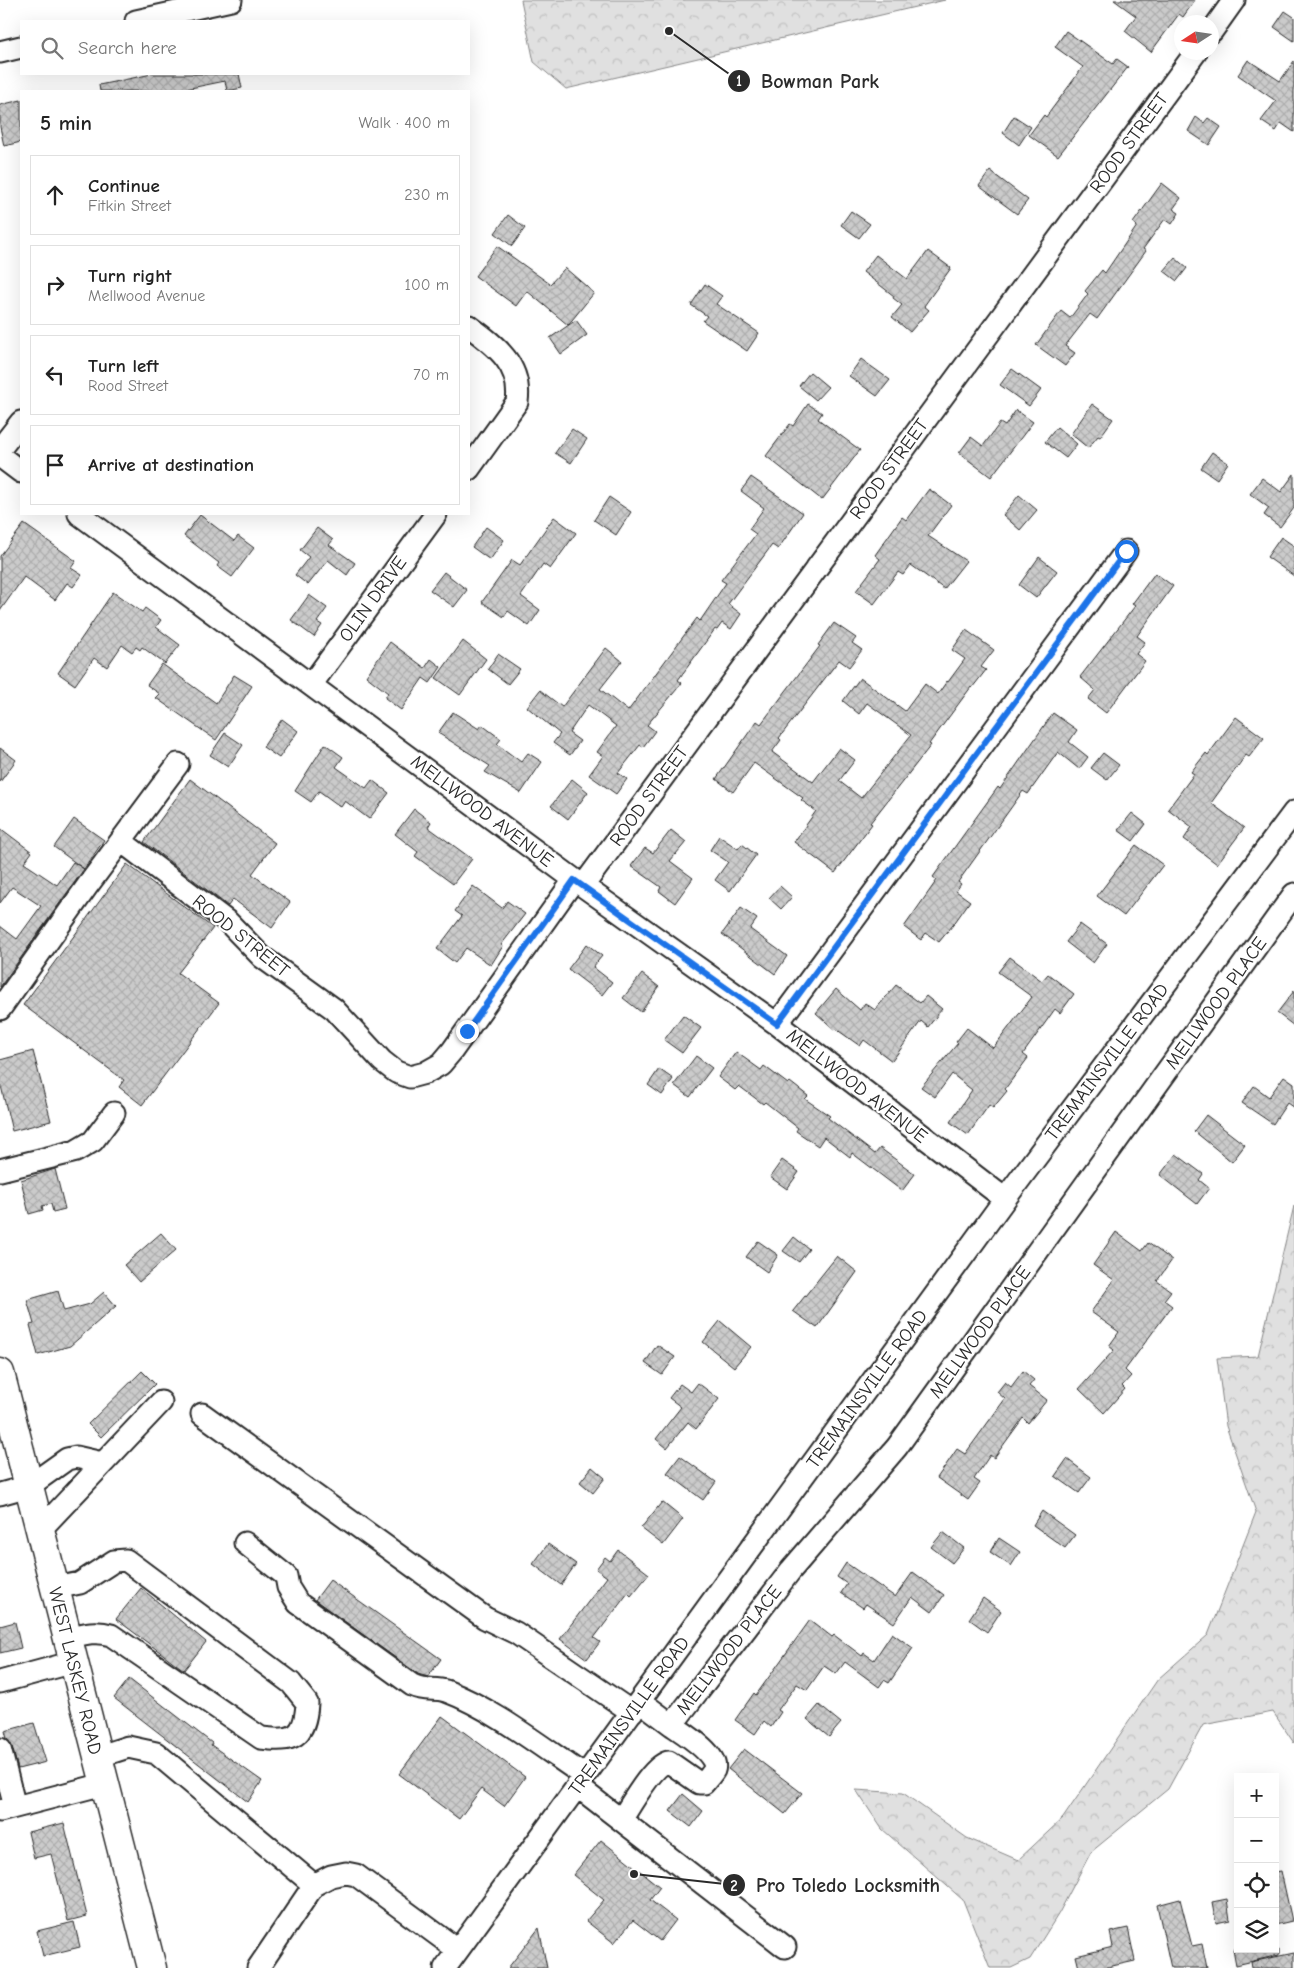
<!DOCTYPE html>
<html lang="en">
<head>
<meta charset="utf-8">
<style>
	:root { --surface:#fff; --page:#f2f2f2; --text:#222; --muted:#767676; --line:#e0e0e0 }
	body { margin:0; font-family:"Comic Neue",sans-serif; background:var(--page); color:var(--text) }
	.controls { position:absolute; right:15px; bottom:15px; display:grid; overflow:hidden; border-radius:0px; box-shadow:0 5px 20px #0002 }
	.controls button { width:45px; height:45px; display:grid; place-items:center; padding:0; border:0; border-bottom:1px solid var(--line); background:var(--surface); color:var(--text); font:25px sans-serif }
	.compass { position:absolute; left:1174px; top:15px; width:45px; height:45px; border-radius:50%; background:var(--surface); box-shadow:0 5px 20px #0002; rotate:258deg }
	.stop { position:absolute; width:15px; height:15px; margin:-11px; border:4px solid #1a73e8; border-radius:50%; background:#fff }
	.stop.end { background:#1a73e8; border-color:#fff; box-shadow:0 1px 5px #0008 }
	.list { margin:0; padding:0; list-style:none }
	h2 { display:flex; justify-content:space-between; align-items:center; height:65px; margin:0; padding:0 20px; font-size:21px }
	h2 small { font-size:16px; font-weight:400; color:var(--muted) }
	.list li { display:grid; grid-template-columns:32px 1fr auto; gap:15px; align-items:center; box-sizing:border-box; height:80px; margin:0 10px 10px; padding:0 10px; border:1px solid var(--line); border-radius:0px }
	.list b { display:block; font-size:19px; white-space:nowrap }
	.list p { margin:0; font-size:16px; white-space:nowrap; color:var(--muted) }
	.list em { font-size:16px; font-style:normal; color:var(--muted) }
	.icon { flex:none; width:28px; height:28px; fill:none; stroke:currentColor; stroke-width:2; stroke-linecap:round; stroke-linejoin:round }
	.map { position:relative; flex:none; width:1294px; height:1968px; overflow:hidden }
	.search { position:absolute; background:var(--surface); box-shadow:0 5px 20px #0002; left:20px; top:20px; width:450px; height:55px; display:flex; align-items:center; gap:12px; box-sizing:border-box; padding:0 18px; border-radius:0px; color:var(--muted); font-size:19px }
	.panel { position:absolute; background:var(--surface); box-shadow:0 5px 20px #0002; left:20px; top:90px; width:450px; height:425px; border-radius:0px }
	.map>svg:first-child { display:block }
	.forest { fill:url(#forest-crowns); stroke:#868686 }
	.building { fill:url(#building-cross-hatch); stroke:#2b2b2b }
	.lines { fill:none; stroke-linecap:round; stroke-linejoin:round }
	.minor-casing { stroke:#2b2b2b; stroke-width:25 }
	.major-casing { stroke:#2b2b2b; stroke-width:31 }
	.minor { stroke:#fff; stroke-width:21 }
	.major { stroke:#fff; stroke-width:28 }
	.route { stroke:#1a73e8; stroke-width:6 }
	.labels { text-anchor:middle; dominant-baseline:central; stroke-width:4.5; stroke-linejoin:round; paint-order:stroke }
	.street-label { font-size:19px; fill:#2b2b2b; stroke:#fff }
	.leader { fill:none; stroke:#2b2b2b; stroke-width:2 }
	.callout-dot { fill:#2b2b2b; stroke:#fff; stroke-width:2 }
	.mark-label { font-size:15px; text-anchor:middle; font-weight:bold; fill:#fff }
	.callout-label { font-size:20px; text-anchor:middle; font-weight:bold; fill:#2b2b2b; stroke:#fff; stroke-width:4.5; stroke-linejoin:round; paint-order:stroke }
</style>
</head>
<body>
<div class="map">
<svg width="1294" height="1968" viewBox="0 0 1294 1968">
	<defs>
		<pattern id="forest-crowns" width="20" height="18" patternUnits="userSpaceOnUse" patternTransform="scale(1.25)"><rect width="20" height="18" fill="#e0e0e0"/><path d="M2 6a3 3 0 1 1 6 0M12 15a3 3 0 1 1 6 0" fill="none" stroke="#c0c0c0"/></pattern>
		<pattern id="building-cross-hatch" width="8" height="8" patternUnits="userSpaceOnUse" patternTransform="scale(1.25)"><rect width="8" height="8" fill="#cbcbcb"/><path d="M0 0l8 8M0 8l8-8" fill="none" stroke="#aeaeae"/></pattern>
	</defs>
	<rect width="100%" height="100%" fill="#fff"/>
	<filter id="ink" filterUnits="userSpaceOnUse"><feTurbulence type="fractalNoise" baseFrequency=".02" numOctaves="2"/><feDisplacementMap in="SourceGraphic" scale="10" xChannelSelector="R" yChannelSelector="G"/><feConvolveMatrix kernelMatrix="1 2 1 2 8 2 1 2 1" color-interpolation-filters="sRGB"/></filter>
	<g filter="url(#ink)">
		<path class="forest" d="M521,0H945L566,89L534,62Z
			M1294,1206V1743L1273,1712L1203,1725L1168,1789L1091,1852L1059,1913L1030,1959L1011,1968H990L963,1900L882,1829L856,1790L903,1793L967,1838L1018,1860L1063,1818L1158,1679L1208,1635L1256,1512L1226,1426L1217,1358L1258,1356Z"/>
		<path class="building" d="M1114,0H1195L1183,17L1179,14L1151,52L1125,31L1136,16Z
			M1285,11L1294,17V41L1274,27Z
			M1066,31L1113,64L1117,59L1128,67L1058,156L1029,135L1044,115L1046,117L1083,67L1055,47Z
			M1248,60L1280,81L1294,61V132L1281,123L1276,131L1261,121L1276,101L1238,75Z
			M152,74H239L242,88L227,91L225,81L176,91H100L99,85Z
			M21,100V142L4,146L0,127V105Z
			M1014,116L1031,127L1019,145L1003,133Z
			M1196,117L1204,123L1208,118L1221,127L1209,145L1188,131Z
			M990,171L1028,200L1017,214L979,186Z
			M1162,183L1181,198L1173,209L1179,213L1172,224L1165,219L1143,249L1146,251L1097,319L1090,314L1065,346L1075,353L1065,366L1036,345L1061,311L1070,318L1088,294L1085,291L1102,270L1105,273L1137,226L1133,223Z
			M851,211L870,224L859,238L841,225Z
			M508,215L525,228L512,246L495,233Z
			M497,246L550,284L565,268L594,293L568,325L527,291L516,306L475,276Z
			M928,251L951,268L924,306L929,310L910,332L892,317L902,305L893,298L894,296L863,272L876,255L907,279Z
			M1175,258L1187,268L1177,281L1164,271Z
			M705,284L722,296L716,304L759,333L747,351L703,321L707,316L691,305Z
			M576,320L587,335L561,354L550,338Z
			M861,359L890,380L877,396L849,376Z
			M1012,369L1041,390L1029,406L1000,385Z
			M810,372L828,387L816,400L799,386Z
			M808,404L822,413L818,419L860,450L822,500L766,456L790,424L793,426Z
			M1092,404L1113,419L1100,437L1098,436L1088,448L1071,434Z
			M1016,410L1033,422L991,477L959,453L971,437L983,446L1000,423L1005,426Z
			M1057,427L1077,444L1066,458L1045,442Z
			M572,429L587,439L571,463L555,453Z
			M1212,452L1228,463L1217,479L1201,468Z
			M1294,474V508L1280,527L1264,515L1269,508L1250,494L1262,478L1281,492Z
			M751,477L803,513L778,549L772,545L728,604L741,614L731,629L722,623L717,630L715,629L678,680L682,683L647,725L655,731L643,747L640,745L618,773L627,779L616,794L589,775L603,756L597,752L616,726L588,705L569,733L580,741L570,755L553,743L560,734L527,707L540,690L562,707L606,648L622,661L600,689L628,711L697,618L700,621L726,583L721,580L756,534L749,529L764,508L741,491Z
			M929,489L951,505L928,536L966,561L944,589L911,565L903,575L898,572L874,604L856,591L880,559L875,555L902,517L906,520Z
			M1019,495L1037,510L1020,530L1003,515Z
			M609,497L631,512L616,535L594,520Z
			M200,515L234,541L238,536L254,548L232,577L217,566L219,563L184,536Z
			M554,517L576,533L550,569L543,564L521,596L540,610L529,626L508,611L504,617L482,602L512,560L520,565Z
			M24,524L76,561L71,568L82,575L73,587L67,583L55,600L24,577L0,611V556Z
			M486,527L504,540L490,560L472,547Z
			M317,528L333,540L329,545L355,563L347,575L328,560L308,585L295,575L309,557L300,550Z
			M1281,537L1294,546V576L1267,557Z
			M1039,557L1057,571L1036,598L1019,585Z
			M444,572L467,590L454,607L430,590Z
			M1155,573L1173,586L1137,636L1145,642L1136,654L1145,661L1106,713L1088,699L1095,690L1080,677L1135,606L1132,604Z
			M113,592L142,612L145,608L161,620L156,627L180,645L165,664L142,647L140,650L136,647L132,652L122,645L107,667L94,658L75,685L58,673Z
			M309,595L327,608L317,622L322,625L314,637L291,620Z
			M834,623L856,638L852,643L862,650L849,667L839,660L779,738L781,740L772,752L813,782L839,748L855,760L839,781L861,798L911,735L867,703L859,714L843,701L860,678L905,711L925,684L938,694L947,681L948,682L965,659L952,650L966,630L994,650L981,667L986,670L972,688L971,687L929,744L931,745L870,823L872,824L835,873L794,842L816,811L801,800L803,798L754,763L733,792L716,779L757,721L761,724L820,646L818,645Z
			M463,641L486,659L460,695L436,678Z
			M390,642L425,668L431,659L441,667L430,683L423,678L401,710L385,698L388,693L366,676Z
			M498,654L520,669L508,684L488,669Z
			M162,664L216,703L234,675L252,686L216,740L156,698L160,694L147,685Z
			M453,712L479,729L482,725L501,739L497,744L521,762L528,753L542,762L521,793L485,772L490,766L438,733Z
			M1053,713L1077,730L1069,742L1088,757L1079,769L1058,752L1028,794L1023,791L958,882L961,884L956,891L970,901L953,925L939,942L926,933L921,940L904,927L937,880L933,877L998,787L1000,789Z
			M1236,717L1264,738L1249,757L1246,755L1211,803L1244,828L1217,864L1184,839L1192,827L1168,809L1194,774L1191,772L1206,753L1208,755Z
			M282,719L298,731L279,758L263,747Z
			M225,733L243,745L228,767L210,755Z
			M325,744L343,757L336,767L366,788L372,780L389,793L369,819L345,801L341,807L319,791L311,802L295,791Z
			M0,748L16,760L0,782Z
			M1103,753L1119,765L1107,780L1091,768Z
			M190,779L275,843L252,874L290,902L272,928L233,899L228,906L144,842Z
			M572,779L588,792L568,819L551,806Z
			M414,809L431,822L428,827L472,859L453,884L415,856L418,852L395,834Z
			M1132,813L1146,824L1133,841L1118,830Z
			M74,819L104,840L84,869L54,847Z
			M0,828L32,852L24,863L57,885L73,862L84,869L0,987V926L17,939L41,906L12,887L0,903Z
			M671,830L686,842L670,861L693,878L675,903L659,891L661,887L631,866L645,848L653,853Z
			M719,836L738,849L742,844L756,855L730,891L715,880L728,862L710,850Z
			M1136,845L1163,865L1124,916L1097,896Z
			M127,864L213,928L178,973L219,1003L142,1105L119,1087L124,1080L23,1005Z
			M473,886L502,908L507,901L525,914L501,945L503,946L491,965L466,948L455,963L437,949L462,916L455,911Z
			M780,886L792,897L781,909L769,898Z
			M741,908L757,919L750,929L787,956L775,974L722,934Z
			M1080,924L1107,944L1093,963L1066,942Z
			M587,944L602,956L593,967L612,982L602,995L568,969Z
			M1010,957L1042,981L1048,974L1074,994L1060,1013L1055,1009L1023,1054L1028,1058L1005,1089L1007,1091L993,1108L989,1105L968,1135L950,1122L972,1090L952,1074L935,1097L921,1087L958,1043L956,1042L967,1028L993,1048L1032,997L998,972Z
			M642,974L659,987L641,1012L623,998Z
			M896,985L920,1003L926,996L942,1009L928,1027L921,1021L892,1061L864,1040L860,1046L836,1029L835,1030L816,1013L836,989L860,1010L865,1003L875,1010Z
			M1294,991V1026L1277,1013Z
			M683,1015L701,1028L682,1053L664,1040Z
			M33,1051L51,1121L12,1131L0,1082V1060Z
			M736,1052L761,1070L764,1066L788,1084L790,1082L808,1096L805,1099L830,1116L828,1118L875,1154L880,1148L915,1174L902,1191L852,1153L850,1157L824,1137L818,1146L796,1131L798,1128L765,1102L763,1104L739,1086L735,1090L718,1077Z
			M696,1056L712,1068L690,1097L674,1085Z
			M659,1069L673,1079L662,1095L648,1085Z
			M1284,1076L1294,1083V1108L1287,1103L1273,1124L1242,1103L1254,1086L1269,1097Z
			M1206,1115L1245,1145L1232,1162L1194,1131Z
			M1176,1154L1203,1174L1199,1180L1209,1188L1197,1204L1160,1175Z
			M782,1160L799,1172L787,1189L770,1177Z
			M55,1169L65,1209L53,1212L51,1204L42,1206L43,1210L29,1214L21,1180Z
			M1116,1232L1142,1251L1148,1243L1172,1260L1157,1281L1171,1291L1164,1300L1172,1306L1125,1370L1131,1376L1122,1386L1125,1389L1104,1413L1079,1389L1114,1350L1109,1346L1119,1332L1091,1312L1114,1280L1093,1265Z
			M161,1233L176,1250L139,1282L124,1265Z
			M794,1237L809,1249L799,1262L783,1251Z
			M758,1241L778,1255L767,1272L746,1257Z
			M837,1256L857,1272L817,1328L793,1311Z
			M58,1291L64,1311L90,1304L104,1292L116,1306L70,1346L38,1355L30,1325L34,1324L27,1300Z
			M720,1321L751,1347L734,1367L703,1342Z
			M657,1345L675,1357L662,1375L645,1363Z
			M142,1371L155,1384L101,1437L88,1424Z
			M1023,1371L1034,1380L1029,1386L1047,1400L1028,1423L1023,1418L994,1458L990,1455L974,1479L980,1483L968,1500L937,1478L957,1449L965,1454L1005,1399L997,1392L1005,1382L1011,1387Z
			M698,1383L719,1399L696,1429L688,1422L667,1448L656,1439L681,1407L669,1398L680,1384L691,1392Z
			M680,1456L716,1482L703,1500L667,1473Z
			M1067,1459L1091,1477L1079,1493L1055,1476Z
			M592,1467L605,1478L593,1493L580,1482Z
			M662,1502L683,1519L663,1545L641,1528Z
			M1042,1511L1075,1535L1065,1548L1033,1525Z
			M943,1532L964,1548L952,1563L931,1547Z
			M999,1538L1020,1552L1011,1566L990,1552Z
			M548,1544L576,1564L561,1585L533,1564Z
			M618,1550L649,1574L631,1596L628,1593L594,1638L600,1642L587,1659L560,1639L607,1577L596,1569L605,1557L610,1561Z
			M846,1563L895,1597L913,1572L944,1595L932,1612L912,1597L894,1623L866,1604L863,1608L841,1593L847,1584L837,1577Z
			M330,1580L441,1659L428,1677L418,1674L315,1600Z
			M141,1588L206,1642L184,1670L116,1619Z
			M983,1598L1001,1611L987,1632L969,1619Z
			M810,1620L832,1637L834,1635L862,1656L864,1653L874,1660L892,1633L913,1648L889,1683L884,1680L879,1687L845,1662L836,1674L824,1666L807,1690L797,1684L778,1710L781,1712L771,1727L764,1721L755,1734L735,1720L754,1693L756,1695Z
			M15,1622L21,1648L0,1653V1626Z
			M129,1679L212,1743L211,1745L262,1781L248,1802L114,1698Z
			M819,1705L841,1723L829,1737L807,1719Z
			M442,1716L525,1777L504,1806L481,1789L459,1819L399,1774Z
			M34,1723L46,1762L18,1769L12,1746L7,1739L5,1731Z
			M744,1749L802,1793L785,1814L728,1769Z
			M683,1794L703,1811L691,1827L670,1811Z
			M64,1823L87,1916L68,1921L51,1854L34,1858L28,1832Z
			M601,1840L660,1887L650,1900L676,1920L660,1941L633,1920L614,1943L586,1921L604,1900L573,1875Z
			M1281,1871L1292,1921L1275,1925V1872Z
			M1180,1899L1192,1946L1202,1944L1207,1968H1171L1157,1905Z
			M1227,1899L1230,1920L1216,1923L1212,1902Z
			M74,1922L80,1947L43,1956L37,1931Z
			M539,1928L547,1968H508Z
			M1128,1928L1135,1961L1103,1968H1079L1076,1956L1113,1947L1110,1932Z
			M1233,1949H1279V1955L1236,1965Z
			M1294,1953V1968H1252L1251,1962Z"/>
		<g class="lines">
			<defs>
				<path id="minor" d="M136,21L231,0
					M1212,31L1234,0
					M0,52L21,47
					M469,326C496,346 522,365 517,402L469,469
					M0,449L21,422
					M0,456L21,472
					M79,514L583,886L777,1024L1005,1199
					M311,685L436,514
					M121,841L228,922L262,957L334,1009L382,1061L396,1072L410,1077L425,1073L441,1064L452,1051L574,880
					M583,886L1196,52
					M0,1009L88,885L178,764
					M777,1024L1126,551
					M0,1170L76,1151L93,1141L114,1113
					M202,1414L485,1618L516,1633L632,1712
					M0,1494L29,1486L67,1459L76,1457L102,1463
					M40,1530L161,1402
					M245,1543L286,1576L288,1587L298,1603L412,1685C426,1692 434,1687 446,1691C492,1708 543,1748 585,1776
					M55,1588L80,1583L114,1561L126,1560L291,1683L307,1703C305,1738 293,1742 261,1738L111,1635C95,1630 83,1634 67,1638
					M0,1682L74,1662
					M640,1701L672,1725L791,1570L897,1447L1294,894
					M0,1749L15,1807
					M97,1757L128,1747L156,1753L314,1885
					M577,1786L785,1947
					M0,1811L104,1784
					M621,1820C630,1806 654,1763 669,1762L699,1783H704C707,1779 712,1774 714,1770C720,1755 682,1732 672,1725
					M258,1968L314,1885L331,1876L346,1873L356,1875L458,1950
					M445,1968L1005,1199L1294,812"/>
				<path id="major" d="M0,1373L152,1968"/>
			</defs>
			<use href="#minor" class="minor-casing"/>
			<use href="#major" class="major-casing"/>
			<use href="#minor" class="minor"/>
			<use href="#major" class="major"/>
		</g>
	</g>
	<g class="lines" filter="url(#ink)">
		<path class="route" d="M467,1031L574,880L777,1024L1126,551"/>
	</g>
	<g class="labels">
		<g class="street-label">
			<text transform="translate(1129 143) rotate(-54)">ROOD STREET</text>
			<text transform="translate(889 469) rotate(-54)">ROOD STREET</text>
			<text transform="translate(373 599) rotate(-54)">OLIN DRIVE</text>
			<text transform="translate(649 796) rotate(-54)">ROOD STREET</text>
			<text transform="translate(482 811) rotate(37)">MELLWOOD AVENUE</text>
			<text transform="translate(241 936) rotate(39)">ROOD STREET</text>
			<text transform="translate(1216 1003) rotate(-54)">MELLWOOD PLACE</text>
			<text transform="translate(1107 1062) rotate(-53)">TREMAINSVILLE ROAD</text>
			<text transform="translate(857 1086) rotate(38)">MELLWOOD AVENUE</text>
			<text transform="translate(980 1332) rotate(-54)">MELLWOOD PLACE</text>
			<text transform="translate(867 1389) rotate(-54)">TREMAINSVILLE ROAD</text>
			<text transform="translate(729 1650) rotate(-52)">MELLWOOD PLACE</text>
			<text transform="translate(75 1671) rotate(76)">WEST LASKEY ROAD</text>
			<text transform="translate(629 1716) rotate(-54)">TREMAINSVILLE ROAD</text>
		</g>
	</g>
	<path class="leader" d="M669 31L739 81M634 1874L734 1885"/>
	<g class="callout-dot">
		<circle cx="669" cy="31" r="5"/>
		<circle cx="634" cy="1874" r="5"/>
		<circle cx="739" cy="81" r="12"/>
		<circle cx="734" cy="1885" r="12"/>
	</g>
	<g class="mark-label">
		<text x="739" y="86">1</text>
		<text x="734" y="1891">2</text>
	</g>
	<g class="callout-label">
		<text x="820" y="88">Bowman Park</text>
		<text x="848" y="1892">Pro Toledo Locksmith</text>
	</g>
</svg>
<div class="controls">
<button>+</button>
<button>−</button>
<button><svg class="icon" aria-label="locate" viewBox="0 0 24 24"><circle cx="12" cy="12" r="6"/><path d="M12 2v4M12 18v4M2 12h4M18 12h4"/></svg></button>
<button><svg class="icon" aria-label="layers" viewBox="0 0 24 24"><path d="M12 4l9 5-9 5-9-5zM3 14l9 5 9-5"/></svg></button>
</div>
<svg class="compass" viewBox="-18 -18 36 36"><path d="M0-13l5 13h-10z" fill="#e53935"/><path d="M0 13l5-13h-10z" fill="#767676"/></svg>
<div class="stop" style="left:1126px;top:551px"></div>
<div class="stop end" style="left:467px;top:1031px"></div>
<div class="search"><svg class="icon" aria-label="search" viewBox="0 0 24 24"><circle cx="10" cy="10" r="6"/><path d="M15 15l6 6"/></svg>Search here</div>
<section class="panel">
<h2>5 min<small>Walk · 400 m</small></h2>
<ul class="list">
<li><svg class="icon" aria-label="ahead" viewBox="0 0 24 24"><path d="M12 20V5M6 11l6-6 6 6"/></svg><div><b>Continue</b><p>Fitkin Street</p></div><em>230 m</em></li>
<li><svg class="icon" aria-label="right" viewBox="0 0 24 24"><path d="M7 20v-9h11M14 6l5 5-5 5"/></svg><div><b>Turn right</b><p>Mellwood Avenue</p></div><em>100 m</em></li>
<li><svg class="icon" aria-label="left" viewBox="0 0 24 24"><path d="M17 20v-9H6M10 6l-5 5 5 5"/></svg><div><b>Turn left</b><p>Rood Street</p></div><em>70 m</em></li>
<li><svg class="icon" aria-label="arrive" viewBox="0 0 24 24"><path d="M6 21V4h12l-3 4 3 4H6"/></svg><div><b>Arrive at destination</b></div></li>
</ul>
</section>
</div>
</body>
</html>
